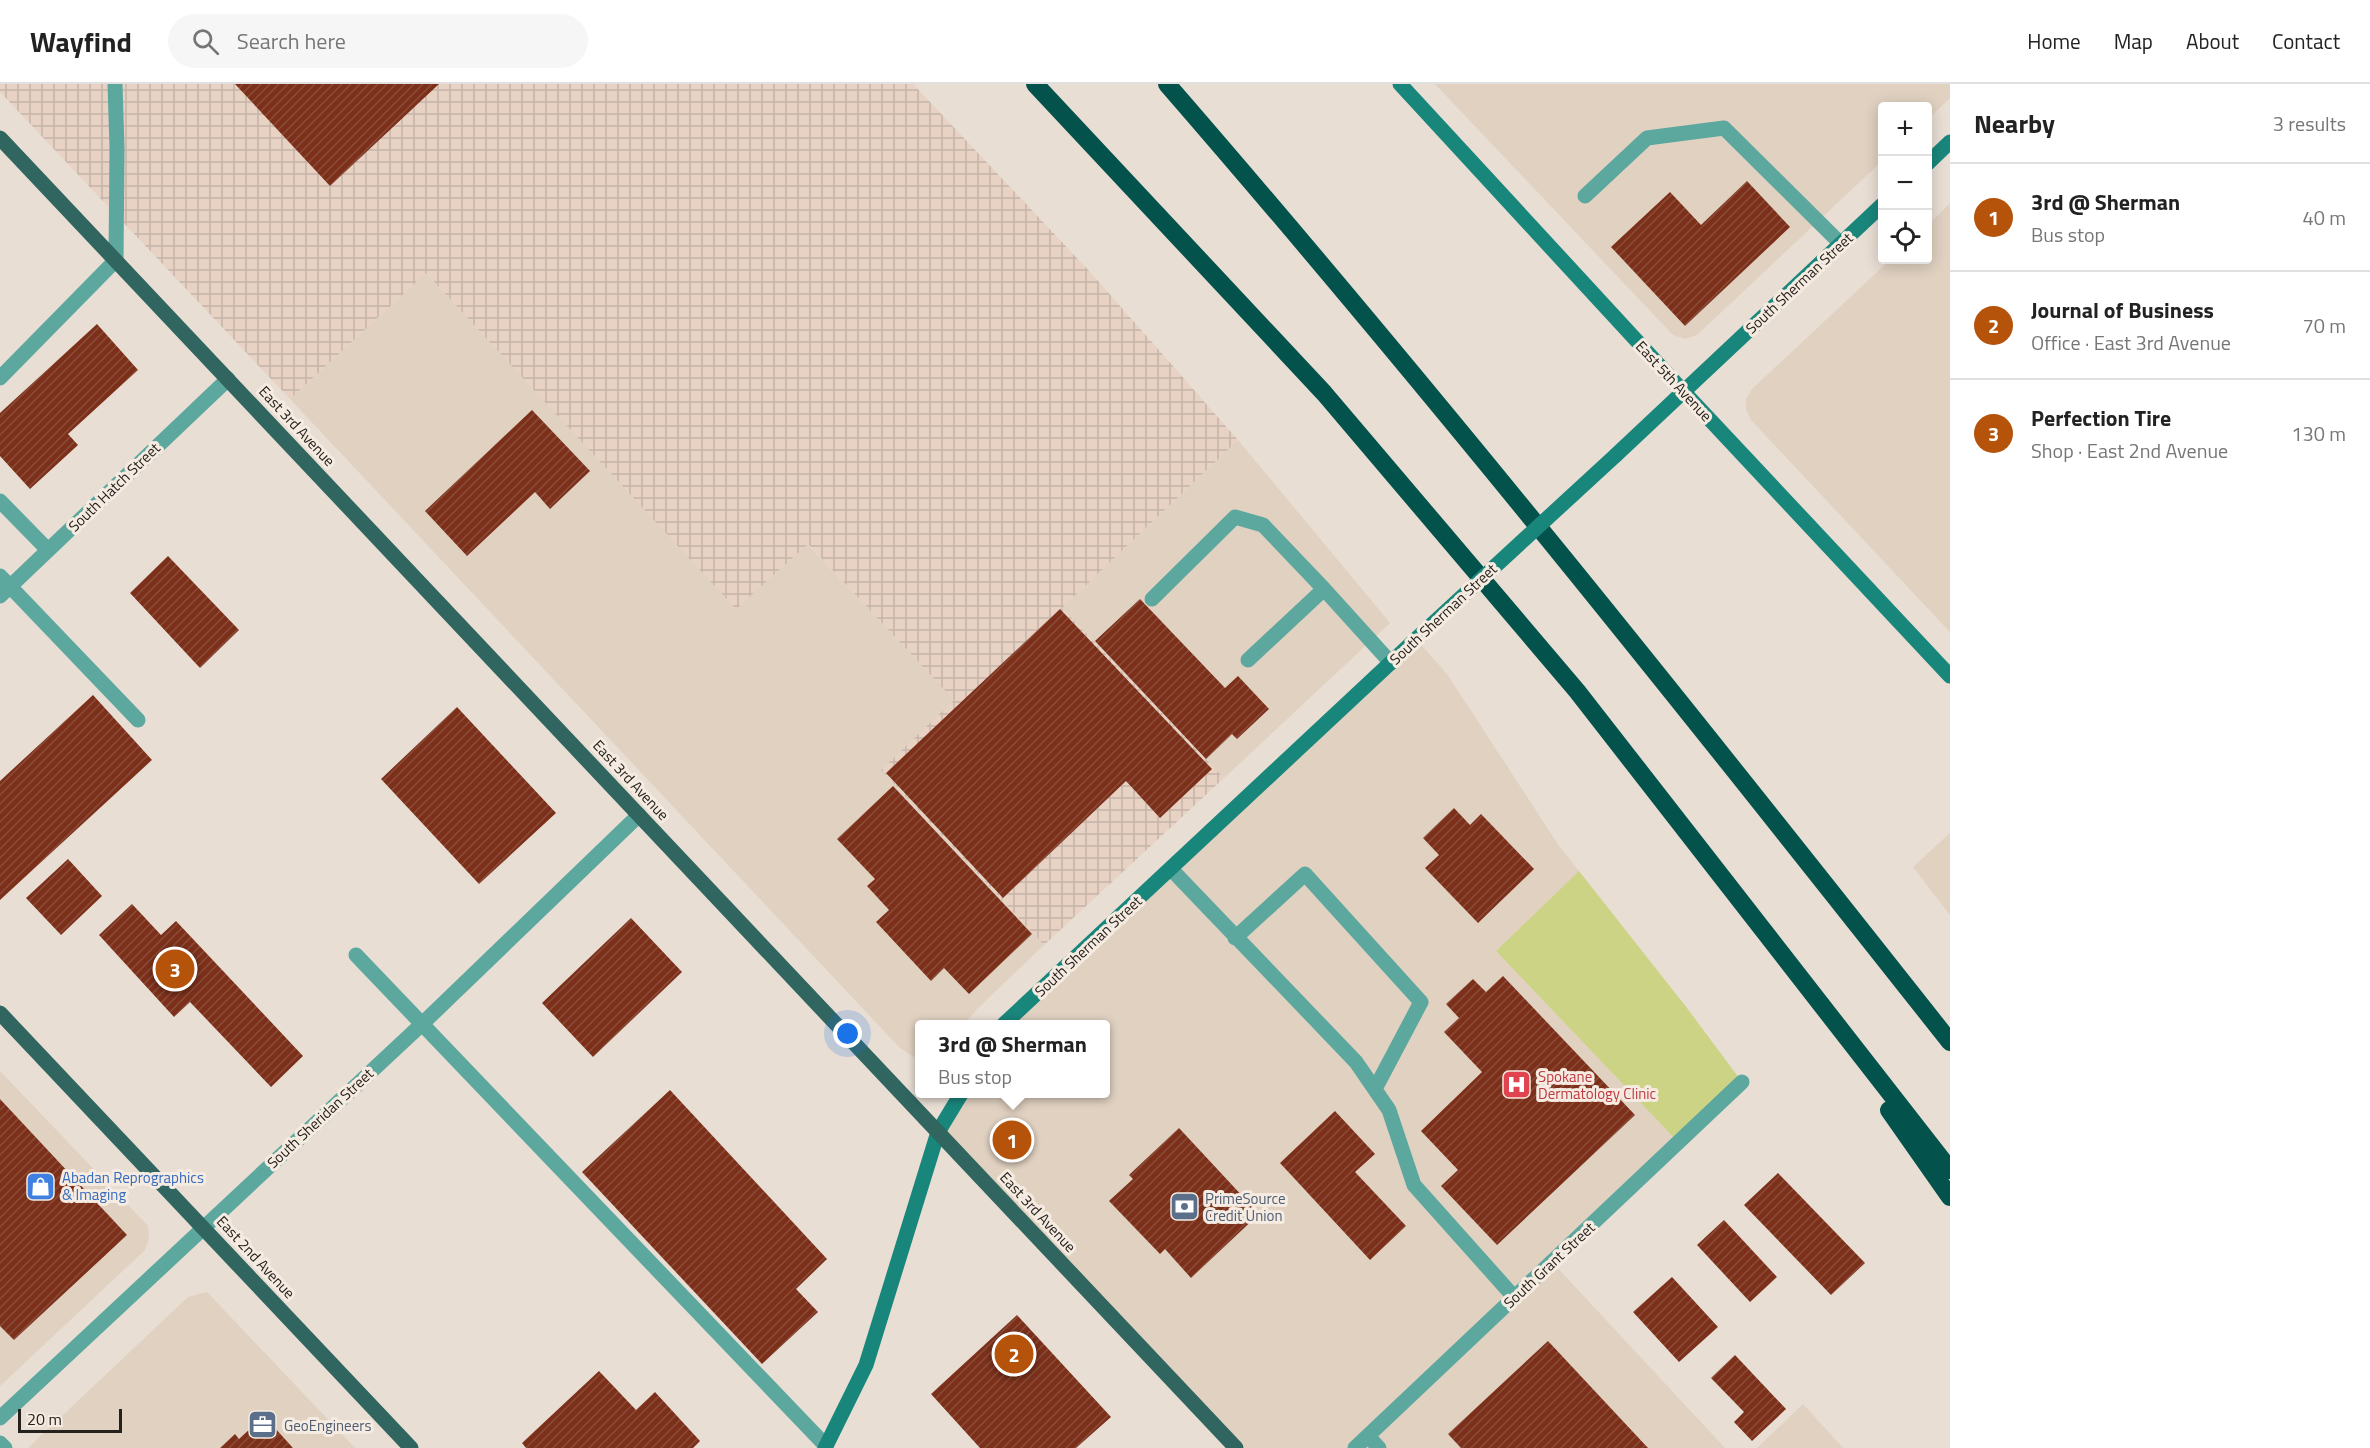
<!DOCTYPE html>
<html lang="en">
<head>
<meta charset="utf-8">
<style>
	:root { --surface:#fff; --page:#f6f6f6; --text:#222; --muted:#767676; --line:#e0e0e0; --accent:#b45309 }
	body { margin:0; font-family:"Titillium Web",sans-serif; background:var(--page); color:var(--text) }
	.controls { position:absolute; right:18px; top:18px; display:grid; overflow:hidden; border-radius:6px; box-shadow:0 3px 15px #0003 }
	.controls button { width:54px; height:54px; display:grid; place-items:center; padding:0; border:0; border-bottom:2px solid var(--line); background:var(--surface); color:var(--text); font:30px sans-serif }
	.scale { position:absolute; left:18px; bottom:15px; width:104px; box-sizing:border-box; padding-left:6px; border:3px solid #25211d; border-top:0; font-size:16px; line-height:21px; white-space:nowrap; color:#25211d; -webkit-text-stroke:4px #f6ebe1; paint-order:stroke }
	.you { position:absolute; left:848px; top:950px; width:21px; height:21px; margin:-15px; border:4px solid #fff; border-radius:50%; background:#1a73e8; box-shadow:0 0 0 9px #1a73e833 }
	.badge { display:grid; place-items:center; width:39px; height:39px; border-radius:50%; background:var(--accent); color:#fff; font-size:20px; font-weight:700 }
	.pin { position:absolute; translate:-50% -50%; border:3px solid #fff; box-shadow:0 2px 6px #0006 }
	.popup { position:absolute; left:915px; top:936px; width:195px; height:78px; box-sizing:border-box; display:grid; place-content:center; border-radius:6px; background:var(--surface); filter:drop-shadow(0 2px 4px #0005); font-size:20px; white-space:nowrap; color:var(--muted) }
	.popup b { font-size:22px; color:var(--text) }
	.popup::after { content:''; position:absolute; left:50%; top:100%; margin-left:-12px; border:12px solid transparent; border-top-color:var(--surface) }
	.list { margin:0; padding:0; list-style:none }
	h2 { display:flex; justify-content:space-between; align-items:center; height:78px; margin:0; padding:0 24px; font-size:26px }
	h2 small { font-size:20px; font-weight:400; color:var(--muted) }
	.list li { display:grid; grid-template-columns:39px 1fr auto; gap:18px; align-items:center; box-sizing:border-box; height:108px; padding:0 24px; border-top:2px solid var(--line) }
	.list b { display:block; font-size:22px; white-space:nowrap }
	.list p { margin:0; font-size:20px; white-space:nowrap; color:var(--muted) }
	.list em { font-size:20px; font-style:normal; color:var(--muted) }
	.icon { flex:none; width:33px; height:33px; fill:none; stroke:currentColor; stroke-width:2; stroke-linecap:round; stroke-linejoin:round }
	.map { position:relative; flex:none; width:1950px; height:1364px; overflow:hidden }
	header { display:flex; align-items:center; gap:36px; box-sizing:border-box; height:84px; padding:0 30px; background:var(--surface); border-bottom:2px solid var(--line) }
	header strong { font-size:28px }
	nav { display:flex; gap:33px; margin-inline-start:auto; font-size:21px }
	.search { width:420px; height:54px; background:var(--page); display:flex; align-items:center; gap:15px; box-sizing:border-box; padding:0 21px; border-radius:33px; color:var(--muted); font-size:22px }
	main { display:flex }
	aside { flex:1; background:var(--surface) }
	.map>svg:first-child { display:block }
	.built { fill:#e0d1c1 }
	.industrial { fill:url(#industrial-grid) }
	.grass { fill:#cdd385 }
	.building { fill:url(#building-hatch) }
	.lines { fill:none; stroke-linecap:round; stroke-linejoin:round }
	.lane { stroke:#5ca79e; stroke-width:15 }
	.street { stroke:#5ca79e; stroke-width:15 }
	.secondary { stroke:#19867c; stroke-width:15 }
	.primary { stroke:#316660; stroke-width:15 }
	.highway { stroke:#04524c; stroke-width:18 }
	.secondary-bridge { stroke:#19867c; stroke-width:15 }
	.labels { text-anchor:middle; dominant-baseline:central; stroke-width:6; stroke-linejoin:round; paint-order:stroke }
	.street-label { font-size:15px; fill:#25211d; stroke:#f6ebe1 }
	.health-label { font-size:15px; fill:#be3a42; stroke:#f6ebe1; text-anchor:start }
	.shop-label { font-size:15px; fill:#366cbe; stroke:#f6ebe1; text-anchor:start }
	.service-label { font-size:15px; fill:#4e5e75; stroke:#f6ebe1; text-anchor:start }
</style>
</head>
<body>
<header>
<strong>Wayfind</strong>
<div class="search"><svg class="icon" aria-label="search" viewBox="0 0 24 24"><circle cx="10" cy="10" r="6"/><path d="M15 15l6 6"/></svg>Search here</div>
<nav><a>Home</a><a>Map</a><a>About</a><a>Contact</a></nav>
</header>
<main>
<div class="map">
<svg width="1950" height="1364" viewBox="0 0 1950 1364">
	<defs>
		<pattern id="industrial-grid" width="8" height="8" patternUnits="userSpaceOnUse" patternTransform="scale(1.5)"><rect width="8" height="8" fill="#e7d2c4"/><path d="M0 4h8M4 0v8" fill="none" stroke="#c6b4a8"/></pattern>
		<pattern id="building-hatch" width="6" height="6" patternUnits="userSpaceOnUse" patternTransform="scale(1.5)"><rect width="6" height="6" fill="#7c301a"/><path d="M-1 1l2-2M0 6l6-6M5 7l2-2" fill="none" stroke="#894c3a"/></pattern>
	</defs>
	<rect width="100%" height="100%" fill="#e8ded4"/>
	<path class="built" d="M1435,0H1950V14L1928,35V22H1882V77L1697,251L1685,255L1673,251Z
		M1950,119V548L1751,336L1746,326V315L1752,305L1890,176H1928V141Z
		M426,189L736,524L807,460L955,616L882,686L1044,861L977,925L964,940H919V973H914L899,963L290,315Z
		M1238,356L1390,539L1224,694L1062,524Z
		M1416,555L1447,590L1559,762L1579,787L1496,867L1678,1058L1552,1178L1725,1364H1236L938,1048L961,1010H1105V940H1004Z
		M1950,749V831L1913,783Z
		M0,987L148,1142L149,1154L145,1166L0,1302Z
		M207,1208L355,1364H28L188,1213Z
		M1803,1320L1843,1364H1757Z"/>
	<path class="industrial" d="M0,0H913L1091,189L1238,356L1062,524L1224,694L1044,861L881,686L954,616L808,460L736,525L426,189L290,315L0,8Z"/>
	<path class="grass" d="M1579,787L1687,924L1742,998L1678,1058L1496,867Z"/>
	<path class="building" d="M235,0H439L330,102Z
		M1747,97L1790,143L1685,242L1611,163L1670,108L1701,141Z
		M97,240L138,286L68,350L78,361L30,405L0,372V329Z
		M532,326L590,387L550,425L535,408L467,472L425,427Z
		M168,472L239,546L200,584L130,509Z
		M1140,515L1225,604L1238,592L1269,625L1237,655L1232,650L1206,675L1095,557Z
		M1060,525L1212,685L1160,734L1126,697L1003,814L886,689Z
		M93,611L152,676L0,816V697Z
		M457,623L556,729L479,800L381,695Z
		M893,702L1032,850L969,910L944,884L931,897L876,838L889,826L867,802L875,795L837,755Z
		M1454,724L1470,741L1481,730L1534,785L1478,839L1425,784L1439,771L1423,754Z
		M68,775L102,812L61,851L26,814Z
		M132,820L161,851L176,837L303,972L271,1003L190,918L174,933L99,851Z
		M631,834L682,888L593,973L542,919Z
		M1503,892L1635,1031L1497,1161L1441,1102L1458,1086L1421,1047L1482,988L1444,948L1459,934L1446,920L1473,895L1486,908Z
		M670,1006L827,1175L796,1205L818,1228L762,1280L582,1088Z
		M0,1015L127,1151L14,1256L0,1242Z
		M1335,1027L1375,1070L1355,1088L1406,1142L1370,1176L1280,1079Z
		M1179,1044L1259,1130L1191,1194L1165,1165L1160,1170L1109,1117L1133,1095L1129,1091Z
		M1778,1089L1865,1179L1831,1211L1744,1121Z
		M1724,1136L1777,1193L1750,1218L1697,1161Z
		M1672,1193L1718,1243L1679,1278L1633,1228Z
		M1017,1231L1111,1333L1076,1364H980L931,1310Z
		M1548,1257L1648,1364H1461L1448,1350Z
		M1735,1271L1786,1325L1752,1357L1734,1338L1744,1328L1711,1294Z
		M599,1287L636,1326L655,1308L700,1357L693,1364H526L522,1359Z
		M264,1332L293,1364H220L235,1350L239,1355Z"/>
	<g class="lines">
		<path class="lane" d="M1585,112L1647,54L1724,44L1841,160
			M0,294L116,176L117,64L115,0
			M0,417L48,466
			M0,492L138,636
			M1152,515L1235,433L1263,441L1324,505
			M1248,576L1324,505L1391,579
			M1171,785L1356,978L1389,1026L1414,1101L1514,1213
			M1235,854L1305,790L1421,918L1375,1005
			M356,871L826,1362
			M1368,1352L1379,1364
			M0,1359L5,1364"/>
		<path class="street" d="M0,512L228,295
			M0,1334L422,940L639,731
			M1355,1364L1742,998"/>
		<path class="secondary" d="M1400,0L1683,307L1950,592
			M1928,79L1950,58
			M1616,371L1882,121
			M1004,940L1416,555
			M825,1364L866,1281L938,1048L961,1010"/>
		<path class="primary" d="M0,54L1236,1364
			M0,929L411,1364"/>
		<path class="highway" d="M1035,0L1324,309L1577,607L1950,1086
			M1167,0C1437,311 1695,635 1950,958
			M1889,1026L1950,1113"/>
		<path class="secondary-bridge" d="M1416,555L1616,371"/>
	</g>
	<defs>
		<symbol id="hospital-square" viewBox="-11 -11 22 22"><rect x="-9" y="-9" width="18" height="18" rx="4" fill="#e0444e" stroke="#f6ebe1"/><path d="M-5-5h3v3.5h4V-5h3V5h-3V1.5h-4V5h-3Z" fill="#fff"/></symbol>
		<symbol id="shop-square" viewBox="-11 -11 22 22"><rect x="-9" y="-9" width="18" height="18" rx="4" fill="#3f7fe0" stroke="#f6ebe1"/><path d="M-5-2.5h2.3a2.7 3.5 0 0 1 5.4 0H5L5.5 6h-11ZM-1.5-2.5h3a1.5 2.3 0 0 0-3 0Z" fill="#fff"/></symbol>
		<symbol id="bank-square" viewBox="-11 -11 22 22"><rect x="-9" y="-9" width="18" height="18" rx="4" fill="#5c6f8a" stroke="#f6ebe1"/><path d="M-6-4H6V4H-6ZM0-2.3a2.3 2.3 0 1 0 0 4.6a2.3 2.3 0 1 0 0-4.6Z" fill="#fff"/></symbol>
		<symbol id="office-square" viewBox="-11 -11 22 22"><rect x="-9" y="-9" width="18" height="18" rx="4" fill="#5c6f8a" stroke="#f6ebe1"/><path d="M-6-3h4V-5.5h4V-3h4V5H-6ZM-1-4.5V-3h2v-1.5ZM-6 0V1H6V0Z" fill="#fff"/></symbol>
	</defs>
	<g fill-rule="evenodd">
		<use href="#hospital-square" x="1500" y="984" width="33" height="33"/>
		<use href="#shop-square" x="24" y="1086" width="33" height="33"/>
		<use href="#bank-square" x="1168" y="1106" width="33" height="33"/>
		<use href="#office-square" x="246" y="1324" width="33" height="33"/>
	</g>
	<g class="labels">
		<g class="street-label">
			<text transform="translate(1799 199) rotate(-43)">South Sherman Street</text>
			<text transform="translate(1674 297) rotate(47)">East 5th Avenue</text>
			<text transform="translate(297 342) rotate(47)">East 3rd Avenue</text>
			<text transform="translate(114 403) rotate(-44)">South Hatch Street</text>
			<text transform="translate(1443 530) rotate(-43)">South Sherman Street</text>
			<text transform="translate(631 696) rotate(47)">East 3rd Avenue</text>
			<text transform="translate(1088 862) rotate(-43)">South Sherman Street</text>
			<text transform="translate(320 1034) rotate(-43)">South Sheridan Street</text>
			<text transform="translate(1038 1128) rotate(47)">East 3rd Avenue</text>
			<text transform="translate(256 1173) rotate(47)">East 2nd Avenue</text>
			<text transform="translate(1549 1181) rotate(-43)">South Grant Street</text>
		</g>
		<g class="health-label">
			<text x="1538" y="992">Spokane<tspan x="1538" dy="17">Dermatology Clinic</tspan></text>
		</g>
		<g class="shop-label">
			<text x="62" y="1093">Abadan Reprographics<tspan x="62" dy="17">&amp; Imaging</tspan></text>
		</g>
		<g class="service-label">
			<text x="1205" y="1114">PrimeSource<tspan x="1205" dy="17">Credit Union</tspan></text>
			<text x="284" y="1341">GeoEngineers</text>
		</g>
	</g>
</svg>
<div class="controls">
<button>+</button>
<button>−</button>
<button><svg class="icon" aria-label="locate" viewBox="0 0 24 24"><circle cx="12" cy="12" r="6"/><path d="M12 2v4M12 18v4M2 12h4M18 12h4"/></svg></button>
</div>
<div class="scale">20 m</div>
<div class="you"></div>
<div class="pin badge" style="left:1012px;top:1056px">1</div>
<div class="popup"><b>3rd @ Sherman</b>Bus stop</div>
<div class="pin badge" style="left:1014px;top:1270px">2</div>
<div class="pin badge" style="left:175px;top:885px">3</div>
</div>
<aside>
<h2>Nearby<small>3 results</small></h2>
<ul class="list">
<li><span class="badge">1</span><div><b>3rd @ Sherman</b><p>Bus stop</p></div><em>40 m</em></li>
<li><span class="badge">2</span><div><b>Journal of Business</b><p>Office · East 3rd Avenue</p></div><em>70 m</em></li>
<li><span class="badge">3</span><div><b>Perfection Tire</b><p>Shop · East 2nd Avenue</p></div><em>130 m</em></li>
</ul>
</aside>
</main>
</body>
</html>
